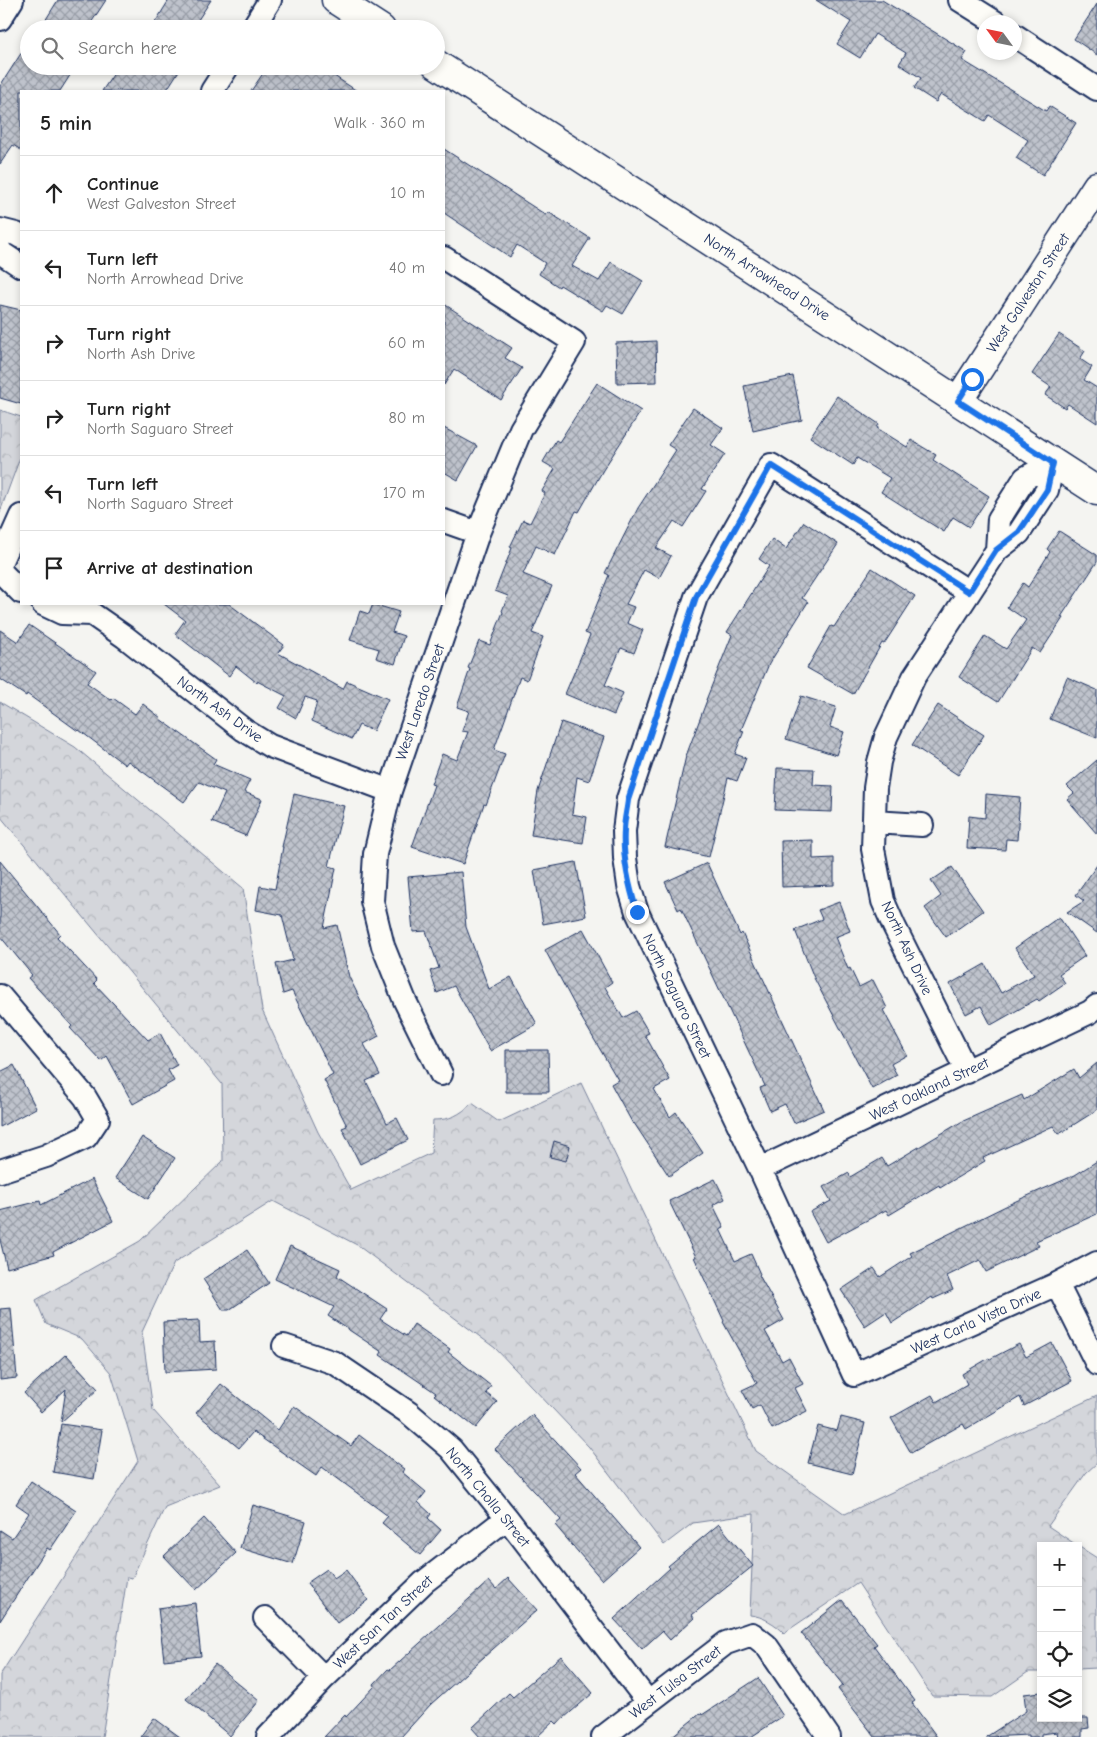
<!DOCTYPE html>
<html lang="en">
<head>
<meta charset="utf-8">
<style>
	:root { --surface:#fff; --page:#f6f6f6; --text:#222; --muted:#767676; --line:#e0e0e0 }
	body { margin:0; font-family:"Comic Neue",sans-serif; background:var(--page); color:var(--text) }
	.controls { position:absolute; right:15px; bottom:15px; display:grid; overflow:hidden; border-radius:0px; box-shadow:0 2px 8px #0003 }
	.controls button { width:45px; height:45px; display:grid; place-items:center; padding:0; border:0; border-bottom:1px solid var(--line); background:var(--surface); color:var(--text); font:25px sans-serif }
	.compass { position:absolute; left:977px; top:15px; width:45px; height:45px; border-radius:50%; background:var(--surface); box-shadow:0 2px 8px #0003; rotate:303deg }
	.stop { position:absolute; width:15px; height:15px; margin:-11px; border:4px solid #1a73e8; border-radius:50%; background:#fff }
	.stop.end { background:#1a73e8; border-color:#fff; box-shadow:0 1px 5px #0008 }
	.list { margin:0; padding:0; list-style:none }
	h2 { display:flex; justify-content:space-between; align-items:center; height:65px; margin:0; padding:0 20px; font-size:21px }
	h2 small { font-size:16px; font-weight:400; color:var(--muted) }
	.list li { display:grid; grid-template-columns:32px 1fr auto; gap:15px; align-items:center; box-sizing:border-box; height:75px; padding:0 20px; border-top:1px solid var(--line) }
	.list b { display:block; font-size:19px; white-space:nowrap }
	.list p { margin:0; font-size:16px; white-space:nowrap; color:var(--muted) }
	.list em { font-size:16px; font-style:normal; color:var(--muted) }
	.icon { flex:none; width:28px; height:28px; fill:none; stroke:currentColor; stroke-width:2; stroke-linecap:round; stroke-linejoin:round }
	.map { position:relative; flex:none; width:1097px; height:1737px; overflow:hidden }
	.search { position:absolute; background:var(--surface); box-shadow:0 2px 8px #0003; left:20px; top:20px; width:425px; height:55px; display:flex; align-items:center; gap:12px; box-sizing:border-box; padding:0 18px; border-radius:28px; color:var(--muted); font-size:19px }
	.panel { position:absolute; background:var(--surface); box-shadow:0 2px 8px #0003; left:20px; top:90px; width:425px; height:515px; border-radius:0px }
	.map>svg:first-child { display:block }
	.park { fill:url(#park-crowns); stroke:#78829c }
	.building { fill:url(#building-cross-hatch); stroke:#1b2f5e }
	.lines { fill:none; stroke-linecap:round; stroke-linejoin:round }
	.minor-casing { stroke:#1b2f5e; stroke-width:26 }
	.tertiary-casing { stroke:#1b2f5e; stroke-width:31 }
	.minor { stroke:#fdfcf7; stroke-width:22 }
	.tertiary { stroke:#fdfcf7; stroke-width:28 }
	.route { stroke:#1a73e8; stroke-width:6 }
	.labels { text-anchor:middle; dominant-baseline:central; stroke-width:5; stroke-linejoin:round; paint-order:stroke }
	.street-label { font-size:15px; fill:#1b2f5e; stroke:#fdfcf7 }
</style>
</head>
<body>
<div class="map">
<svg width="1097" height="1737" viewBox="0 0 1097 1737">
	<defs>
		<pattern id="park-crowns" width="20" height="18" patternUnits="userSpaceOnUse" patternTransform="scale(1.25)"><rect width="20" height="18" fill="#d4d6db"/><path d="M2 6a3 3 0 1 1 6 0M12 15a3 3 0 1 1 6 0" fill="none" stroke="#b5b8be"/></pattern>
		<pattern id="building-cross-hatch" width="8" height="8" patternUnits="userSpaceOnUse" patternTransform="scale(1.25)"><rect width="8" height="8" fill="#bfc3cc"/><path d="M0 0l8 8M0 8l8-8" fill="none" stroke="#9a9fa9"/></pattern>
	</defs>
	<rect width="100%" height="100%" fill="#f4f4f1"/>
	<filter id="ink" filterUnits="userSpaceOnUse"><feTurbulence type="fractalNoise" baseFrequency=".02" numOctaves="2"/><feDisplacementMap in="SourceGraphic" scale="10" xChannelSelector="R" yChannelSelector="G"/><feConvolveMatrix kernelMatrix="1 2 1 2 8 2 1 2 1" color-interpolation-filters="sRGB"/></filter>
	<g filter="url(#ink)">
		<path class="park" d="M0,410L21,417V455L0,512Z
			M0,702L75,747L243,888L262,1010L318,1132L351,1190L431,1153L433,1120C450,1120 460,1115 472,1103L499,1122L581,1083L756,1451L845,1514L1097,1396V1463L1086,1473L1048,1526L1078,1546H1041V1672H1028L992,1697L932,1696L858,1583L784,1633C776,1624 762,1616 750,1615L754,1514L693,1523L664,1545L589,1447L495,1348L357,1245L273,1201L174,1263L142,1332L153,1410L220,1485L165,1507L132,1578L127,1577L102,1737H0V1675L138,1461L111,1373L82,1339L46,1324L36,1300L140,1241L223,1161L222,1084L0,816Z
			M1078,1546L1097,1558V1668L1078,1669Z"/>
		<path class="building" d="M58,0H106L87,29H40Z
			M169,0H211L192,29H151Z
			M816,0H882L967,52L962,60L1046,111L1049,106L1076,123L1043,175L1016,158L1028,140L989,115L985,121L941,94L936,102L914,88L921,78L899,64L906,53L875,34L860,58L837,44L851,22Z
			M1097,4V55L1074,39Z
			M29,41V66H76L60,91H21V150L13,145L0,164V86Z
			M119,66H182L166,91H102Z
			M268,66H319L357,91H251Z
			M444,149L546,215L548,212L590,238L572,266L599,281L611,262L643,281L623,314L607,305L603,311L560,285L559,287L539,274L545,263L517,245L510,257L444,213Z
			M444,304L512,348L505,358L522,368L501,400L454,369L444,385Z
			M0,305L21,310V404L0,398Z
			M1059,334L1085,351L1080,359L1092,367L1084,380L1097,388V423L1068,404L1065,408L1045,395L1051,387L1032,374Z
			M656,341L657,382L617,383L616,343Z
			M793,376L802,420L753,431L744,386Z
			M597,383L641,411L603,470L579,512L576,511L555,555L536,546L523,574L552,586L532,633L543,637L527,680L520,677L494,750L505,754L486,805L484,804L463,864L412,847L434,785L431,784L442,754L457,760L468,732L462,731L469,711L457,707L470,669L468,668L479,641L490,645L503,612L502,611L508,596L495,591L512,548L510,547L523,520L530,523L545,493L542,491L555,469L543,462L556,440L559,442Z
			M837,396L879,424L877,428L907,447L911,440L936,455L933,460L989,496L969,527L953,517L944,532L881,492L890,478L857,458L853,465L810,437Z
			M693,408L723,428L711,445L725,454L702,489L706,491L683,527L674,521L656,548L671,556L659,578L644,570L626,604L634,607L627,623L643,630L634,653L621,648L605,685L623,693L614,715L565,694L590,635L585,633L609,575L605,573L638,508L676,450L668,445Z
			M444,428L477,446L458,480L444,472Z
			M804,522L838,544L802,598L808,602L769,664L741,730L744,731L735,754L746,758L737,781L728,778L709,857L665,847L686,756L707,700H706L732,635L727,632L769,566L759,559L772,539L786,549Z
			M1059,531L1097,555V562L1061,617L1063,618L1040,653L1032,648L998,702L959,677L985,636L1006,649L1026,620L1007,607L1023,583L1028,587L1050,552L1047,549Z
			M872,568L915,596L884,644L882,643L853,694L807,668L831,626L834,627Z
			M164,604H229L284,645L278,653L343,689L347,681L388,699L373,731L359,725L352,739L312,721L317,701L305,697L296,718L279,708L286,696L257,681L256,682L236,666L229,676L175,634L185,620Z
			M373,604L399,612L392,632L404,636L395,664L376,658L379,649L350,640L360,611L369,614Z
			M29,625L96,671L87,683L111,700L113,698L135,714L143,704L161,718L160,719L216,759L213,764L250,780L244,792L262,799L246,836L212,822L225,793L199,782L184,802L128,761L125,765L79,730L78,731L27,694L26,696L0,679V630L18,642Z
			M1067,677L1097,690V738L1050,719Z
			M801,696L836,707L830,727L844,732L836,755L786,739Z
			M938,705L984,735L958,775L912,745Z
			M561,722L604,737L589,781L577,777L572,814L587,817L583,843L531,835L538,791Z
			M1097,760V834L1067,799L1074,793L1067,786Z
			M777,768L814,769L813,785L833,786L832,812L775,810Z
			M294,794L344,806L329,866L336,868L324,928L337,925L349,977L379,1036L364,1044L380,1075L366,1081L387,1123L397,1118L408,1140L360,1164L342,1128L347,1126L324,1080L333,1075L292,991L283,994L276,964L293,960L282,915L256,910L260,886L275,889L283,847H282Z
			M986,794L1020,797L1017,840L1006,839L1005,850L967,848L969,816L985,818Z
			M813,840V859L834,858V885L782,887L781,841Z
			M0,861L60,934L57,937L97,980L94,983L148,1040L160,1033L177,1065L168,1070L174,1081L133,1104L107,1056L101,1061L70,1028L72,1026L28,978L32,975L0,936Z
			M576,862L586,916L543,924L534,870Z
			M707,863L740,935L742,933L824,1110L794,1123L785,1104L770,1111L760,1088L765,1086L681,908L678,910L665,882Z
			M1097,865V933L1067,912L1084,901L1076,895Z
			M952,867L983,911L946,937L925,908L941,896L931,881Z
			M461,872L466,927L489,989L511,977L537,1024L490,1051L454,986L437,993L430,971L439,968L426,931L413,932L408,877Z
			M839,902L850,931L835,937L848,969L850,968L859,987L873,980L887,1008L883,1010L907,1055L891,1064L897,1075L872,1089L814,978L795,930L822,919L818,910Z
			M1059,917L1085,956L1059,974L1065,983L1039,1001L1037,999L991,1025L981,1006L966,1014L950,984L985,964L1001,993L1034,975L1015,948Z
			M583,929L612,982L605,987L623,1018L636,1011L649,1033L645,1035L670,1080L654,1089L670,1117L676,1112L703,1153L669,1176L634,1123L633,1124L611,1084L618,1080L581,1017L545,950Z
			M506,1050H548L549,1092H506Z
			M1097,1063V1110L1059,1134L1053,1126L983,1158L985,1161L940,1188L939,1185L889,1215L886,1210L826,1242L810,1212L831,1201L823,1187L849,1173L850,1177L882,1158L887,1166L961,1122L1022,1095L1024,1100L1074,1069L1079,1078Z
			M14,1065L36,1108L0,1127V1072Z
			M142,1137L175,1158L148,1199L115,1178Z
			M554,1141L570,1146L566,1161L550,1157Z
			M1097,1161V1214L1036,1241L1039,1246L986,1272L980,1260L947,1276L953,1290L933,1299L932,1297L892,1323L886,1312L865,1326L841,1290L874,1268L880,1277L912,1256L910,1253L1016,1201L1075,1175Z
			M92,1179L113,1221L53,1252L54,1255L7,1268L0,1240V1211L40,1201L41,1205Z
			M715,1179L725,1199L713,1205L724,1227L720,1229L735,1261L751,1254L760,1274L759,1275L784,1320L765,1331L782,1361L789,1357L803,1384L795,1388L807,1411L772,1429L760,1405L752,1409L742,1390L757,1383L723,1322L724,1321L694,1257H696L669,1201Z
			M290,1246L340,1269L337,1276L387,1309L380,1319L406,1336L414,1324L450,1349L448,1352L491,1386L486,1393L497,1402L476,1428L434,1395L436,1393L380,1355L382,1352L328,1316L334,1307L275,1279Z
			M247,1250L269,1283L229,1310H223L203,1279Z
			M11,1308L17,1378L0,1380V1309Z
			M199,1320L200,1342L215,1341L216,1369L165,1372L163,1322Z
			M1052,1343L1072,1381L1024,1406L1020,1397L966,1429L963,1424L911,1453L891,1418L932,1395L936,1402L967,1384L962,1374L989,1358L990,1359L1019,1344L1026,1357Z
			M66,1354L98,1389L61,1422L66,1389L41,1412L24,1393Z
			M221,1384L278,1430L294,1406L351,1446L359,1435L404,1469L402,1472L426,1492L418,1502L431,1514L428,1518L441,1530L420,1555L382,1523L388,1516L322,1467L316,1476L253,1432L239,1448L196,1413Z
			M532,1415L581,1468L575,1473L639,1547L602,1580L555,1525L561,1520L495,1449Z
			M841,1417L865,1423L852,1474L808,1463L818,1426L837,1431Z
			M61,1424L102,1430L94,1479L53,1472Z
			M31,1481L76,1511L50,1550L47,1548L0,1621V1530L12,1538L29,1513L16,1504Z
			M253,1505L306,1521L293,1564L240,1548Z
			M204,1518L236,1553L196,1590L164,1556Z
			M719,1524L753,1566L692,1615L694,1618L670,1640L662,1631L642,1649L614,1619L670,1568L668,1566Z
			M327,1569L334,1578L346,1570L368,1600L337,1623L307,1583Z
			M508,1578L537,1610L431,1704L401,1737H324L345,1715L346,1717L375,1686L374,1684L388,1669L390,1670L489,1581L496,1589Z
			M842,1600L877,1644L874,1646L915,1701L912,1703L937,1737H875L838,1689L843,1685L801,1633Z
			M195,1603L201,1656L164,1660L158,1608Z
			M561,1656L593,1693L557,1724L554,1721L537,1737H480L472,1728L509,1693L513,1697Z
			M215,1664L259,1701L230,1736L186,1699Z
			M758,1678L783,1716L751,1737H671L701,1713L702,1715Z
			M1041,1692V1718H1088L1089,1728L1082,1729V1737H1058L1057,1732L1041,1734V1737H1029V1735L986,1737L1026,1711L1024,1694Z
			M154,1718L180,1737H140Z"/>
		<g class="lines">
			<defs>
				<path id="minor" d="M960,0L995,22
					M0,19L12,0
					M252,29L270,0
					M1014,35L1097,89
					M212,91L228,66
					M0,230L16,234L21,237
					M0,250L3,254L21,266
					M444,521L478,533
					M997,550L999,519L1025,478L1053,463
					M0,563L21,516
					M0,571L21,592
					M969,592L771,465L696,597L628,799L624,831L625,858L629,886L637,912L760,1169L854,1375L1057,1284L1097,1263
					M43,604L62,613L92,614
					M83,604L92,614L125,637L244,730L270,746L390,791
					M874,822L922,825
					M0,996L85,1097L98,1119L86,1137L46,1156L0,1171
					M967,1072L894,926L883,901L873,849L875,788L879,762L886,737L914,677L997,550L1019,533L1047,490L1053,463
					M441,1074L405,1001L383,946L372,901L375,854L390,791L478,533L521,429L574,342L444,258
					M760,1169L1090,1012L1097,1006
					M1057,1284L1097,1364
					M284,1346L335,1363L409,1413L451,1449L507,1518L648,1702
					M265,1618L324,1678
					M268,1737L324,1678L424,1582L507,1518
					M603,1737L726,1643L752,1634L766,1645L829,1737"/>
				<path id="tertiary" d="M336,0L381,29
					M436,64L1097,491
					M958,401L1097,186"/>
			</defs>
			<use href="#minor" class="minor-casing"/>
			<use href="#tertiary" class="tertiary-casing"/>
			<use href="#minor" class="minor"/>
			<use href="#tertiary" class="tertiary"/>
		</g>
	</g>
	<g class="lines" filter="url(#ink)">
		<path class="route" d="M637,912C629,886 622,858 624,831C624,820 627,810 628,800L696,597L771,465L969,592L996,550L1019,532L1047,490L1053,463L958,401L972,379"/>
	</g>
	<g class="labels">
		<g class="street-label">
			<text transform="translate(767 277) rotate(33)">North Arrowhead Drive</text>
			<text transform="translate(1028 293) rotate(-57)">West Galveston Street</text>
			<text transform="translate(420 702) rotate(-71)">West Laredo Street</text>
			<text transform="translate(220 709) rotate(36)">North Ash Drive</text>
			<text transform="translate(907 948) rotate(65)">North Ash Drive</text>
			<text transform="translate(677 996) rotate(64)">North Saguaro Street</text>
			<text transform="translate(929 1089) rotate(-25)">West Oakland Street</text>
			<text transform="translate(976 1321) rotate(-24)">West Carla Vista Drive</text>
			<text transform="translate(488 1497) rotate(51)">North Cholla Street</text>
			<text transform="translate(383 1622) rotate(-43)">West San Tan Street</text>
			<text transform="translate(675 1682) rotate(-37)">West Tulsa Street</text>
		</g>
	</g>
</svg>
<div class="controls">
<button>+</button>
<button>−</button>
<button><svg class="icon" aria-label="locate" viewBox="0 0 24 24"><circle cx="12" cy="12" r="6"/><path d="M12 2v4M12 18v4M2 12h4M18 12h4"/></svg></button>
<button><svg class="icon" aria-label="layers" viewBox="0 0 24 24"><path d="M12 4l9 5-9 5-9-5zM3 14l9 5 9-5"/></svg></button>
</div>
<svg class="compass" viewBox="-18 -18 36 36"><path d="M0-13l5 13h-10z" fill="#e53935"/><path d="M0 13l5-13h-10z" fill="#767676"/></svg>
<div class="stop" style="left:972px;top:379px"></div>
<div class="stop end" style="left:637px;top:912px"></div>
<div class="search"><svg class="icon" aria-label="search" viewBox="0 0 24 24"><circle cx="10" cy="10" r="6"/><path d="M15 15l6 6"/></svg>Search here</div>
<section class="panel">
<h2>5 min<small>Walk · 360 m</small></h2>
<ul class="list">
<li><svg class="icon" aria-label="ahead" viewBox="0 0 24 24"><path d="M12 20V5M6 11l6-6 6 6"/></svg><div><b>Continue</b><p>West Galveston Street</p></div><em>10 m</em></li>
<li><svg class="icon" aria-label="left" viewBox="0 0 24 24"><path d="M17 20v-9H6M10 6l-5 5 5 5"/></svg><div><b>Turn left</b><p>North Arrowhead Drive</p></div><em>40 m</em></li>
<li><svg class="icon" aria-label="right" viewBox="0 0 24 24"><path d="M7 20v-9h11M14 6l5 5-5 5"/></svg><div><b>Turn right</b><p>North Ash Drive</p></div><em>60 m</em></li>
<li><svg class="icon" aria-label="right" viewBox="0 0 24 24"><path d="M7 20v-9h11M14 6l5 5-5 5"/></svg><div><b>Turn right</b><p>North Saguaro Street</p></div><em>80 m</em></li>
<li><svg class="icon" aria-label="left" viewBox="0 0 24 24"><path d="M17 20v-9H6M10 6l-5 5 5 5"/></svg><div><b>Turn left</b><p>North Saguaro Street</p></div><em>170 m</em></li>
<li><svg class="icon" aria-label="arrive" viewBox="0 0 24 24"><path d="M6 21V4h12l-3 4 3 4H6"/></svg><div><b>Arrive at destination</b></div></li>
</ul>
</section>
</div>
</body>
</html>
